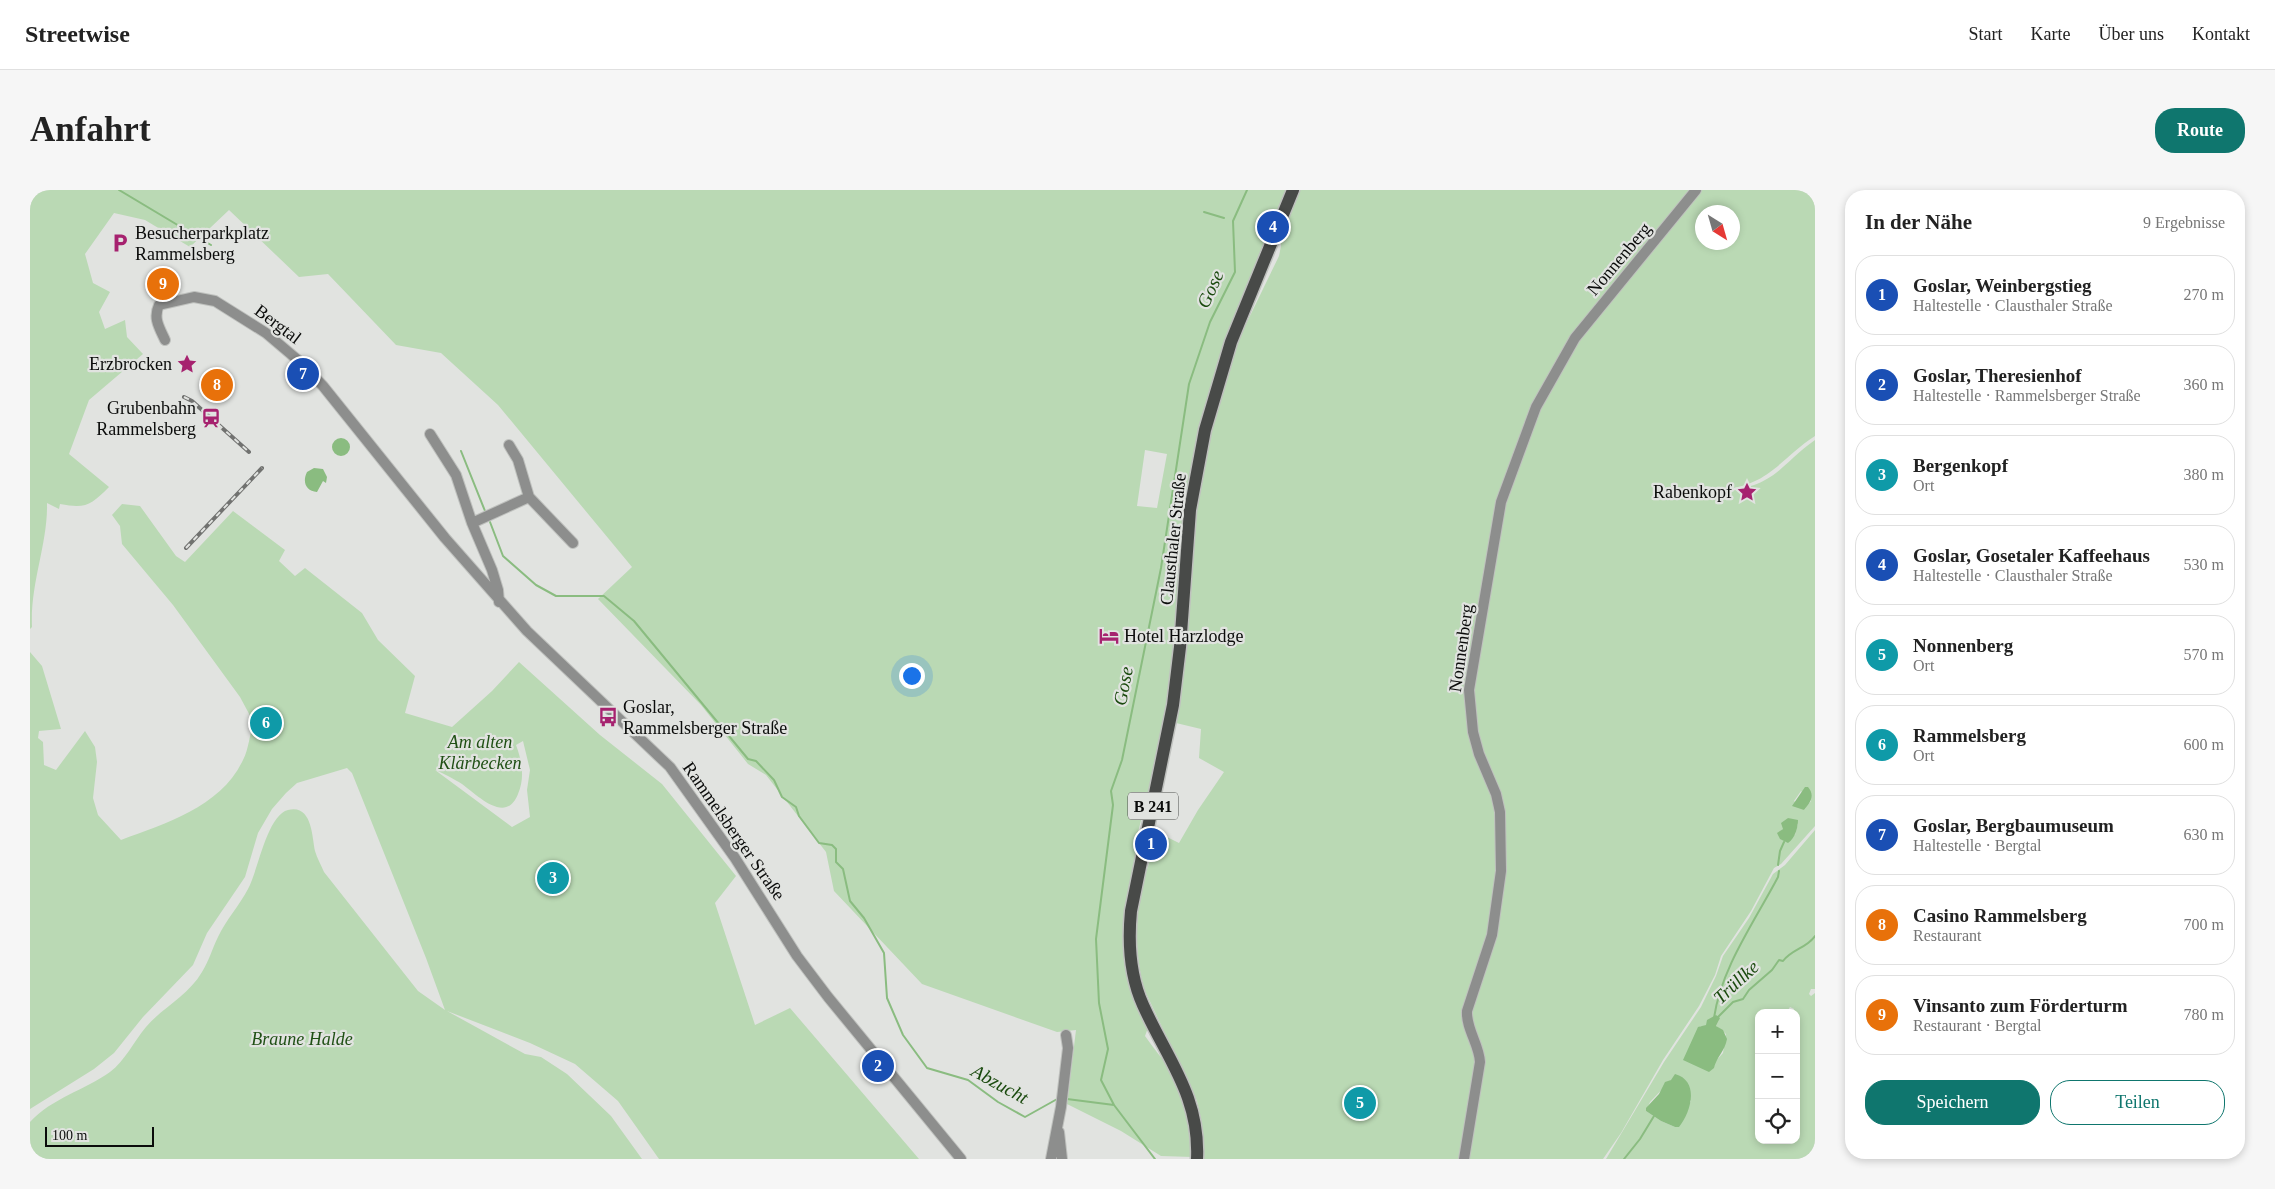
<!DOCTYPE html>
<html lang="de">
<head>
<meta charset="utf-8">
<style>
	:root { --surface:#fff; --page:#f6f6f6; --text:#222; --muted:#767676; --line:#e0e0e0; --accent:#0f766e }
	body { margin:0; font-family:Georgia,serif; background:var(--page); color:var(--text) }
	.controls { position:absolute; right:15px; bottom:15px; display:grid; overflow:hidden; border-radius:10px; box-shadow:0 2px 8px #0003 }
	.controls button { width:45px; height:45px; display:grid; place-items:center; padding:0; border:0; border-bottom:1px solid var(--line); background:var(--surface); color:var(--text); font:25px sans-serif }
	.compass { position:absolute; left:1665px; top:15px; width:45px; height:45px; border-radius:50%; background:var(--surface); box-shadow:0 2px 8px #0003; rotate:143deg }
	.scale { position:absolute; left:15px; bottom:12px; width:109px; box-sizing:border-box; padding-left:5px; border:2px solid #0b0c0b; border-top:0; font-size:14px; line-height:18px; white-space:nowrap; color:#0b0c0b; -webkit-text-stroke:4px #e1e3e0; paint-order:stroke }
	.you { position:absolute; left:881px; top:485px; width:18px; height:18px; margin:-12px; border:4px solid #fff; border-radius:50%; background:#1a73e8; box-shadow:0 0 0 8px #1a73e833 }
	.badge { display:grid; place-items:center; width:32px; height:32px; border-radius:50%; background:var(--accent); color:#fff; font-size:16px; font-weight:700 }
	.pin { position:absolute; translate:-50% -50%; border:2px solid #fff; box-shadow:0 1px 5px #0006 }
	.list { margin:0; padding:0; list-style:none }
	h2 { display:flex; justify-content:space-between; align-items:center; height:65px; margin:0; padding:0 20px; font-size:21px }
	h2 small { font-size:16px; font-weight:400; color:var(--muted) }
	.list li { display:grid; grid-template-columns:32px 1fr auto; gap:15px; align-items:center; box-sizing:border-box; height:80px; margin:0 10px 10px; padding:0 10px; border:1px solid var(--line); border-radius:20px }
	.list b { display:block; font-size:19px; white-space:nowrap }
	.list p { margin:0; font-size:16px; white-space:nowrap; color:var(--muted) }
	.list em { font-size:16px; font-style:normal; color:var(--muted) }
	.actions { display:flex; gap:10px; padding:15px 20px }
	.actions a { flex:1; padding:11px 0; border:1px solid var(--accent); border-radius:20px; text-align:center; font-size:18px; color:var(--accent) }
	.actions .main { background:var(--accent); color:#fff }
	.icon { flex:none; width:28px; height:28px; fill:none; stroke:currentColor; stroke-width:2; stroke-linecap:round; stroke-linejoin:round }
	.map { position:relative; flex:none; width:1785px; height:969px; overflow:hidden; border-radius:20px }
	header { display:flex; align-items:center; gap:30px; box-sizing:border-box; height:70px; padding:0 25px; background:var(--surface); border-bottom:1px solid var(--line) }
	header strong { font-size:24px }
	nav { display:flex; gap:28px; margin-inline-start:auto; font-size:18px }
	.intro { display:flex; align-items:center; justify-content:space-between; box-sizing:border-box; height:120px; padding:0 30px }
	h1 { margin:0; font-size:35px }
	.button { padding:12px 22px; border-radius:20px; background:var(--accent); color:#fff; font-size:18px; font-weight:700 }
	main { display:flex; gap:30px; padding:0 30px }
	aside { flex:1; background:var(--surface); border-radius:20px; box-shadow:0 2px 8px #0003 }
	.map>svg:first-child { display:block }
	.green { fill:#bad9b4; fill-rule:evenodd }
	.water { fill:#8abc80 }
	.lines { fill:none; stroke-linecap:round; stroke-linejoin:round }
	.stream { stroke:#8abc80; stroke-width:2 }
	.minor-casing { stroke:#bfc1be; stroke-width:12 }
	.major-casing { stroke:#bfc1be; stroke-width:15 }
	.minor { stroke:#8d8e8d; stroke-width:10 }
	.major { stroke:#484a48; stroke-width:12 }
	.rail-casing { stroke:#717270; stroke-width:4 }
	.rail { stroke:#e1e3e0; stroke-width:2; stroke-dasharray:5.5; stroke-linecap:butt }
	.labels { text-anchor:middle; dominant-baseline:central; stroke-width:4.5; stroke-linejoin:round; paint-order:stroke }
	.shield { fill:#e1e3e0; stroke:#4b4c4b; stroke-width:1 }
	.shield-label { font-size:16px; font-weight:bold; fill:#0b0c0b }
	.poi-label { font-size:18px; fill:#0b0c0b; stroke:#e1e3e0; text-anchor:start }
	.street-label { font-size:18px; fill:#0b0c0b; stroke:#e1e3e0 }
	.park-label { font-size:18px; font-style:italic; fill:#205015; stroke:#e1e3e0 }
	.water-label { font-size:19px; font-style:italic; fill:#1a4a0e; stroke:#e1e3e0 }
</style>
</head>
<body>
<header>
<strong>Streetwise</strong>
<nav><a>Start</a><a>Karte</a><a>Über uns</a><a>Kontakt</a></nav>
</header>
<div class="intro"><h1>Anfahrt</h1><a class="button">Route</a></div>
<main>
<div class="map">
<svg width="1785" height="969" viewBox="0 0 1785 969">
	<rect width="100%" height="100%" fill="#e1e3e0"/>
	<path class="green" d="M0,0H1258L1241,36L1240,50L1180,205L1143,487L1124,592L1117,607L1108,642V662L1097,720L1119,835L1115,846C1123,858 1133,869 1141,880C1157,901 1162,941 1163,967L1131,966L1091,941L1037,914L1046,840L1027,842L892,794L804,701L796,662L736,585L718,574L671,515L568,409L602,377L468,215L411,163L366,155L298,84L269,87L199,20L160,57L115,30L84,23L55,64L63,93L80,102L69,122L75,139L95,130L97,147L113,164L59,210L39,264L79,297C61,315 56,319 30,314L29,319L17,313C18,354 0,393 2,437L0,439ZM1115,260L1137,264L1127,318L1107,316Z
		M1268,0H1785V246C1751,268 1741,293 1697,299C1689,300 1681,296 1675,296C1682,304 1690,303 1700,301C1748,293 1750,275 1785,250V636L1751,674L1744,678L1721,721L1691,766L1685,785L1669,816L1633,870L1591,943L1573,969H1173L1171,929L1167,911L1114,799C1105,764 1104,728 1113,692C1117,677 1124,663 1125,647L1135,646L1149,653L1168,620L1194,582L1169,568L1171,539L1146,533L1161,354L1179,242L1211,138L1216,134L1249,66L1251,56L1250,45ZM1672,22H1702V52H1672ZM1771,601L1781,611L1774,620L1764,611ZM1758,628L1768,634L1765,645L1748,643L1753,639Z
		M92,314L110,316L146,366L155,372L203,321L255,360L249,371L265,386L275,378L332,423L348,450L385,486L375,523L422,537L462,501L489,472L570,545L632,594L706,686L685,713L725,835L760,818L889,969H629L588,911L545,874L500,853L417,821L495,864L511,867L537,884L581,926L612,969H0V932C22,908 55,900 80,882C95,871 104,851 116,837C133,817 158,806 172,782C179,771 182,759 188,747C196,730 209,716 218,699C228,681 237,625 258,620C282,614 282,646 285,661C287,668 291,675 294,682L388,801L415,820L396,768L322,583L317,578L267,593L256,603L242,619L228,643L215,687L177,743L163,775L113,827L84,863L64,879L0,919V462L12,476L31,539L9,541L8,548L13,552L14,575L26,580L55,541L65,557L67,572L63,608L68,625L91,650C136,633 191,617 213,570C219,559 219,545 224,533L210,507L143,415L92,354L90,336L82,325ZM493,551L500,580L497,600L500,627L482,637L405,580C413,583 424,589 432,594C447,605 476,635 488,604C495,588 492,571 486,555Z
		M1785,640V799H1781L1779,804L1781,806L1785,803V969H1576L1634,872L1671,817L1686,786L1693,766L1719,728L1743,684L1755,675ZM1760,817L1764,819L1762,823H1766V950H1729V823H1759L1758,820ZM1689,830L1686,836L1696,844L1693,863L1685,872V876L1670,836L1673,837ZM1641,890L1661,911L1645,937L1631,931L1616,921L1620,912Z"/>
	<path class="water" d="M302 257a9 9 0 1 1 18 0a9 9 0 1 1-18 0Z
		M284,278L293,279L297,287L296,293L293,291L287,302C276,301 272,292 277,282Z
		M1775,597H1778C1785,605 1781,612 1774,620L1762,616Z
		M1758,628L1768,630C1768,638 1765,648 1758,653L1750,649L1747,643L1753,639L1751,633Z
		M1686,825L1690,828L1686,836L1693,840L1697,849C1695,861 1686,868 1684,878L1679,882L1653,870L1668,837L1676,835L1677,830Z
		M1645,884C1670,891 1661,922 1649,937H1645L1631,931L1616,921V918L1629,904L1635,892L1641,890Z"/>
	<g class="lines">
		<path class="stream" d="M89,0L181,55
			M1174,22L1194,28
			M431,261L455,321
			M460,332L473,366L506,395L526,406H574L604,431L718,569L726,571L744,590L752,607L766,617L769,626L789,653L802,655L806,659V672L813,679L820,711L834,728L854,763L857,808L873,845L897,878L938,890L968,912L995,927L1029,908
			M1748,675L1750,661L1754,652
			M1688,827L1703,812L1713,809L1719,800L1742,780L1749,770L1753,771C1762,759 1777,758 1785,746
			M1684,828C1691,778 1725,731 1748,687L1749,681
			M1037,909L1084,915L1125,969
			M1084,915L1071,890L1078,859L1069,813L1066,749L1083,615L1081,601L1092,570L1131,378L1159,194L1180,132L1205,82L1203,31L1217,0
			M1594,969L1610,949L1624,926"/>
		<defs>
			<path id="minor" d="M135,150C129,137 123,128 129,115L164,107L185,111L236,143L269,171L293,196L415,348L497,441L640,577L705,668L767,766L798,807L931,969
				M400,244L426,285L442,333L462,380L468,400L469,412
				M479,255L488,270L499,307
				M442,333L499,307L543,353
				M1029,942L1032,969
				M1021,969L1031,917L1038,858L1036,845
				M1434,969L1450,872C1449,854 1436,839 1437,821L1462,745L1471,681L1470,622L1466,604L1449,564L1443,542L1439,500L1471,312L1506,217L1545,148L1666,0"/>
			<path id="major" d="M1167,969C1170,906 1137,869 1113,815C1100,786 1098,752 1101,721L1143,515L1150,457L1160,320L1175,240L1201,152L1263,0"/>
		</defs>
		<use href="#minor" class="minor-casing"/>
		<use href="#major" class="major-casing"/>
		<use href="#minor" class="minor"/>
		<use href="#major" class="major"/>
		<defs>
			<path id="rail" d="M154,207L162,211L219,262
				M156,358L232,278"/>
		</defs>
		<use href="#rail" class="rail-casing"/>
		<use href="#rail" class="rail"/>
	</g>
	<defs>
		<symbol id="parking-bare" viewBox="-9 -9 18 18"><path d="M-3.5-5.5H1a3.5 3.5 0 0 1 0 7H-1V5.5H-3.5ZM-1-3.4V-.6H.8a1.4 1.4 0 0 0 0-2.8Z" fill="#a6226f" stroke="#e1e3e0" stroke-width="2.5" paint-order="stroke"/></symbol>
		<symbol id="sight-bare" viewBox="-9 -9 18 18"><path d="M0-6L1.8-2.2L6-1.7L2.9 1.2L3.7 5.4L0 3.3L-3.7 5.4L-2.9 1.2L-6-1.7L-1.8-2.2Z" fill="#a6226f" stroke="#e1e3e0" stroke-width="2.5" paint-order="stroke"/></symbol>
		<symbol id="station-bare" viewBox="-9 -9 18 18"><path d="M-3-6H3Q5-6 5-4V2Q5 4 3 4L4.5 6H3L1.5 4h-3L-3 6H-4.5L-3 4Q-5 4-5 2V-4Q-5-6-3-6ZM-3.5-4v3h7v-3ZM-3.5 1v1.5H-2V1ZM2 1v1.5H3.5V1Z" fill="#a6226f" stroke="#e1e3e0" stroke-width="2.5" paint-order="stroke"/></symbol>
		<symbol id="hotel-bare" viewBox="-9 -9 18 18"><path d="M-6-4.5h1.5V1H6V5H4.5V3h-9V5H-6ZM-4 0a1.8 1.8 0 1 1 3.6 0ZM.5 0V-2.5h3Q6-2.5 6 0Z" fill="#a6226f" stroke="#e1e3e0" stroke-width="2.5" paint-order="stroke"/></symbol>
		<symbol id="bus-bare" viewBox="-9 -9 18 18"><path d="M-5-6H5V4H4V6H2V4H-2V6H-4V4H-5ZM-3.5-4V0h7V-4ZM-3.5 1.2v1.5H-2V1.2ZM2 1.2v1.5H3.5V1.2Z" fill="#a6226f" stroke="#e1e3e0" stroke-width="2.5" paint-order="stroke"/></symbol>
	</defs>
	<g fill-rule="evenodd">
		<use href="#parking-bare" x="76" y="39" width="28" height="28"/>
		<use href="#sight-bare" x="143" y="160" width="28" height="28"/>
		<use href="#station-bare" x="167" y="214" width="28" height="28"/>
		<use href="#sight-bare" x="1703" y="288" width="28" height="28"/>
		<use href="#hotel-bare" x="1065" y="432" width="28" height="28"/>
		<use href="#bus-bare" x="564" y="513" width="28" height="28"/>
	</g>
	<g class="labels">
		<rect class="shield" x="1098" y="602.5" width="50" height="27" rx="4"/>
		<g class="shield-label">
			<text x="1123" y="616">B 241</text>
		</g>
		<g class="poi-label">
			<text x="105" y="43">Besucherparkplatz<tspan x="105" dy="21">Rammelsberg</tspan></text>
			<text x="142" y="174" text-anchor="end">Erzbrocken</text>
			<text x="166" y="218" text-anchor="end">Grubenbahn<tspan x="166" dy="21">Rammelsberg</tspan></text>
			<text x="1702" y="302" text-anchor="end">Rabenkopf</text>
			<text x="1094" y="446">Hotel Harzlodge</text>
			<text x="593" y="517">Goslar,<tspan x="593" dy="21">Rammelsberger Straße</tspan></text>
		</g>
		<g class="street-label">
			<text transform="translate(1589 69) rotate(-50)">Nonnenberg</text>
			<text transform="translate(248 134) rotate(37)">Bergtal</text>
			<text transform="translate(1143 349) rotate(-84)">Clausthaler Straße</text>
			<text transform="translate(1431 458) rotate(-82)">Nonnenberg</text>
			<text transform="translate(704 641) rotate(55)">Rammelsberger Straße</text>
		</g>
		<g class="park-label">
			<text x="450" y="552">Am alten<tspan x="450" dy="21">Klärbecken</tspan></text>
			<text x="272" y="849">Braune Halde</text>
		</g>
		<g class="water-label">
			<text transform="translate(1180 99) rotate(-65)">Gose</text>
			<text transform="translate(1093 496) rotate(-79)">Gose</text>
			<text transform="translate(1706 792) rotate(-43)">Trüllke</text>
			<text transform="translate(970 894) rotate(29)">Abzucht</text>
		</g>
	</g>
</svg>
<div class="controls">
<button>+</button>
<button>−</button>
<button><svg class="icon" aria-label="locate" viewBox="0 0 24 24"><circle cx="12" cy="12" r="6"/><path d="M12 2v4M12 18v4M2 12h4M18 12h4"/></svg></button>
</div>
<svg class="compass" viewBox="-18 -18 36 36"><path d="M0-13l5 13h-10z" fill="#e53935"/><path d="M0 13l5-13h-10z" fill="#767676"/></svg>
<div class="scale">100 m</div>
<div class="you"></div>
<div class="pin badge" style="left:1121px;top:654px;background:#1a4fb4">1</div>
<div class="pin badge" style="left:848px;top:876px;background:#1a4fb4">2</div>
<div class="pin badge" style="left:523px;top:688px;background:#0f9aa8">3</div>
<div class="pin badge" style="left:1243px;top:37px;background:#1a4fb4">4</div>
<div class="pin badge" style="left:1330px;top:913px;background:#0f9aa8">5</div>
<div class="pin badge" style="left:236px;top:533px;background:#0f9aa8">6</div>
<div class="pin badge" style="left:273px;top:184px;background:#1a4fb4">7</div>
<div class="pin badge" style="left:187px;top:195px;background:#e8710a">8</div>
<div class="pin badge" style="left:133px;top:94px;background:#e8710a">9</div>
</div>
<aside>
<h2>In der Nähe<small>9 Ergebnisse</small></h2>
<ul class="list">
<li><span class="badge" style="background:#1a4fb4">1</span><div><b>Goslar, Weinbergstieg</b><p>Haltestelle · Clausthaler Straße</p></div><em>270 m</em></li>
<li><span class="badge" style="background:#1a4fb4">2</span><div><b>Goslar, Theresienhof</b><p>Haltestelle · Rammelsberger Straße</p></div><em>360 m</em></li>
<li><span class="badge" style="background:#0f9aa8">3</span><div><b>Bergenkopf</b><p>Ort</p></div><em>380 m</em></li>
<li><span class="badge" style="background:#1a4fb4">4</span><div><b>Goslar, Gosetaler Kaffeehaus</b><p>Haltestelle · Clausthaler Straße</p></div><em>530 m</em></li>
<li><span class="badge" style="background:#0f9aa8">5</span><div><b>Nonnenberg</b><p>Ort</p></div><em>570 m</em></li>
<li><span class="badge" style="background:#0f9aa8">6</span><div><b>Rammelsberg</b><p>Ort</p></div><em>600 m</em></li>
<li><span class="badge" style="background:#1a4fb4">7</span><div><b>Goslar, Bergbaumuseum</b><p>Haltestelle · Bergtal</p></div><em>630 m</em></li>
<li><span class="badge" style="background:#e8710a">8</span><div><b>Casino Rammelsberg</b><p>Restaurant</p></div><em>700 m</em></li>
<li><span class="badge" style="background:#e8710a">9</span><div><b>Vinsanto zum Förderturm</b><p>Restaurant · Bergtal</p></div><em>780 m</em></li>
</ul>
<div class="actions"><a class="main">Speichern</a><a>Teilen</a></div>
</aside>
</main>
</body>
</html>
